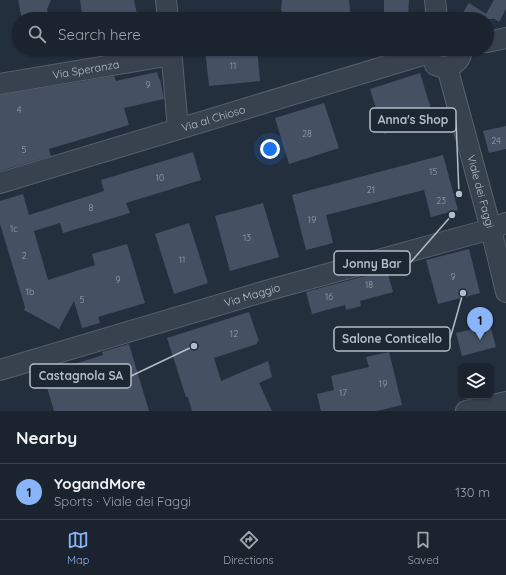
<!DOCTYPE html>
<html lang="en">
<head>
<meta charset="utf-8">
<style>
	:root { --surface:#1b232e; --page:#282f3a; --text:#f1f3f6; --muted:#a0a4aa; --line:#39404a; --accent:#8ab4f8 }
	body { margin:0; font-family:Quicksand,sans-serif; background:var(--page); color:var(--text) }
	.controls { position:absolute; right:12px; bottom:12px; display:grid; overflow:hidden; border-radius:8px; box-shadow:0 1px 3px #0004 }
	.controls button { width:36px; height:36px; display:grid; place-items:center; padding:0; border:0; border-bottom:1px solid var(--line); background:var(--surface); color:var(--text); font:20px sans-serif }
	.you { position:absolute; left:270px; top:149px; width:14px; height:14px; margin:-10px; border:3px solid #fff; border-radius:50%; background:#1a73e8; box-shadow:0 0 0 6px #1a73e833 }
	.badge { display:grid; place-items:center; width:26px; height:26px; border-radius:50%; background:var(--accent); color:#111; font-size:13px; font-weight:700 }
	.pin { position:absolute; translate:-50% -33px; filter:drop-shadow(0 1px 2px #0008) }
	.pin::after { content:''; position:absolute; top:21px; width:14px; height:12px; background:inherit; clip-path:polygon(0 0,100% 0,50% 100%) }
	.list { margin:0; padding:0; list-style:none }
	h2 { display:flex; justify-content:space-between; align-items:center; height:52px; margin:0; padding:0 16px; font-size:17px }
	h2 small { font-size:13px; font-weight:400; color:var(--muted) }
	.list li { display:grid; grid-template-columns:26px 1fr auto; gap:12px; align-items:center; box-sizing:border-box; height:56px; padding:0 16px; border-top:1px solid var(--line) }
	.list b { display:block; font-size:15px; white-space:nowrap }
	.list p { margin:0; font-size:13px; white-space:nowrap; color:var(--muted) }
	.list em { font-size:13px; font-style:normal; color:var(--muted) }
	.icon { flex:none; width:22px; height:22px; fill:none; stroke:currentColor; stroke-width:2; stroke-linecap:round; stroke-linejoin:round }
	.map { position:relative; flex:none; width:506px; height:411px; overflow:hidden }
	.search { position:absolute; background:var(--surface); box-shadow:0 1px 3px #0004; left:12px; right:12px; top:12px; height:44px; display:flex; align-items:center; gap:10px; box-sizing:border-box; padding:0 14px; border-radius:22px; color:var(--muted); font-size:15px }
	.sheet { height:108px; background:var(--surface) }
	nav { display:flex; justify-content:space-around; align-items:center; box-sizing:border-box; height:56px; border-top:1px solid var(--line); background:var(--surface); font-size:11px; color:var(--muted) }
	nav a { display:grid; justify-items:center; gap:2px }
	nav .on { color:var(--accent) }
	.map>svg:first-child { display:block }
	.building { fill:#455162 }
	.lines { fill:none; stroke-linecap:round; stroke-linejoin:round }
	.minor-casing { stroke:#565f6c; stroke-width:22 }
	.minor { stroke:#38414e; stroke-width:20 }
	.labels { text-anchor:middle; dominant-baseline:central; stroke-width:3; stroke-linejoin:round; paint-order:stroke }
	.number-label { font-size:9px; fill:#98a1af }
	.street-label { font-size:11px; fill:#b4bcc9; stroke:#1d2633 }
	.leader { fill:none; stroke:#b4bcc9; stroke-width:1.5 }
	.callout-dot { fill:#b4bcc9; stroke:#1d2633; stroke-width:1.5 }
	.callout { fill:#1d2633; stroke:#b4bcc9; stroke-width:1.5 }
	.callout-label { font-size:12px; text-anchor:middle; font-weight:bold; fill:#b4bcc9 }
</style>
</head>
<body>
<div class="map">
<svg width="506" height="411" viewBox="0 0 506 411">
	<rect width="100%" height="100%" fill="#242f3e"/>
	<path class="building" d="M18,0H51L47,9L49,19H22Z
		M80,0H134L138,19H83Z
		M282,0H349L351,19H286L281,10Z
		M384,0H409L408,19H384Z
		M494,0H506V9L499,22L492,17L494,19H459L469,3L486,14Z
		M205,49H257L260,81L209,86Z
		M157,72L159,79H160L164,99L124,108L129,125L49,149L51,156L0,171V95L114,76L116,81Z
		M420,73L434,119L384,134L370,89Z
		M324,103L339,148L289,164L275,118Z
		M506,126V149L489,153L483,131Z
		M193,152L201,180L126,203L130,213L63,233L60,223L34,231L48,280L95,265L92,254L127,244L145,303L98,317L100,323L82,328L74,301L59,329L24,310L25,307L0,224V201L23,194L29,215L104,191L101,180Z
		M443,155L458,210L431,217L424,190L326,215L333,243L306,250L292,195Z
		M263,203L279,257L230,271L215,216Z
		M189,223L208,283L174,294L155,234Z
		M469,249L480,293L438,304L426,260Z
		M387,270L393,292L360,301L361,306L346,310L345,305L312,314L306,292Z
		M249,312L259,341L257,342V344L214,358L221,381L268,361L272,377L259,383L272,411H192L188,397H186L167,338Z
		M490,325L496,347L462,356L456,333Z
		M129,344L149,411H54L43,374L103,355L102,352Z
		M389,352L402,405L377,411H321L317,394L334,390L331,376L369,367L366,357Z"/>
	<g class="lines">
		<defs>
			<g id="minor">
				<path d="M166,0L168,19"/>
				<path d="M435,0L437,19"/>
				<path d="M487,42L506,38"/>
				<path d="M171,49L178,129"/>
				<path d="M435,65C448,71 461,63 462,49"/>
				<path id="s1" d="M447,67L491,229L506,292"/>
				<path id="s2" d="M0,84L172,55"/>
				<path id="s3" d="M0,183L426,54"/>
				<path id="s4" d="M0,370L269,290L491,229L506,223"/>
				<path d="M466,411L506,402"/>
			</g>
		</defs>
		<use href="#minor" class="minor-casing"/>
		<use href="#minor" class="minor"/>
	</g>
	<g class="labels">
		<g class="number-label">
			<text x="233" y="65">11</text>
			<text x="148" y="84">9</text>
			<text x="19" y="109">4</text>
			<text x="307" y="133">28</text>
			<text x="496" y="140">24</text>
			<text x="24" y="149">5</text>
			<text x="433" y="171">15</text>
			<text x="160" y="177">10</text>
			<text x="371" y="189">21</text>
			<text x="441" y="200">23</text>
			<text x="91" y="207">8</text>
			<text x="312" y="219">19</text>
			<text x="14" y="228">1c</text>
			<text x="247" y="237">13</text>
			<text x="24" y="255">2</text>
			<text x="182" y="259">11</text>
			<text x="453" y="276">9</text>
			<text x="118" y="279">9</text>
			<text x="369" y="284">18</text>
			<text x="30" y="291">1b</text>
			<text x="329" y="296">16</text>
			<text x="82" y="299">5</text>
			<text x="234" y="333">12</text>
			<text x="383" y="383">19</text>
			<text x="343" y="392">17</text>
		</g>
		<g class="street-label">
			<text stroke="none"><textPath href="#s2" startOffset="87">Via Speranza</textPath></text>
			<text stroke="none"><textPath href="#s3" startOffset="223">Via al Chioso</textPath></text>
			<text stroke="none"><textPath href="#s1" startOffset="129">Viale dei Faggi</textPath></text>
			<text stroke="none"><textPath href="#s4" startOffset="263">Via Maggio</textPath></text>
		</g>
	</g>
	<path class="leader" d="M459 194L456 120M452 215L410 263M463 293L450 339M194 346L131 376"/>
	<g class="callout-dot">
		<circle cx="459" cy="194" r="4"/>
		<circle cx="452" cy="215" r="4"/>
		<circle cx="463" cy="293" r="4"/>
		<circle cx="194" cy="346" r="4"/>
	</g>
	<g class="callout">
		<rect x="370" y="108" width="86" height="24" rx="4"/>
		<rect x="334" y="251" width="76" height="24" rx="4"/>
		<rect x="334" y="327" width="116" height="24" rx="4"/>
		<rect x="30" y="364" width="101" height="24" rx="4"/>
	</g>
	<g class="callout-label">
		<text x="413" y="124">Anna's Shop</text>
		<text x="372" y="268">Jonny Bar</text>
		<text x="392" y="343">Salone Conticello</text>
		<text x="81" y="380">Castagnola SA</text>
	</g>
</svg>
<div class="controls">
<button><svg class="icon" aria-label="layers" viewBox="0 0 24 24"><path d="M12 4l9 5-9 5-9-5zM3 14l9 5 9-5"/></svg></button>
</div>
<div class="you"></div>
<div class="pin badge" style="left:480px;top:340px">1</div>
<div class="search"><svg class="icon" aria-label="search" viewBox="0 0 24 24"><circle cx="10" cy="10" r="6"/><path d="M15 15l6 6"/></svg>Search here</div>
</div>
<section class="sheet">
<h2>Nearby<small></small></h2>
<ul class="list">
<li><span class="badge">1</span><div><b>YogandMore</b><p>Sports · Viale dei Faggi</p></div><em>130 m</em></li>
</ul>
</section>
<nav>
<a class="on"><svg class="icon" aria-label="map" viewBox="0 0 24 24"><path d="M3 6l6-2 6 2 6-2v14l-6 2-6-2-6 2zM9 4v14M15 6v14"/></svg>Map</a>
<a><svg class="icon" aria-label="directions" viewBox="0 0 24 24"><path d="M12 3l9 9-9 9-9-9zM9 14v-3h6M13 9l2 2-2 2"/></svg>Directions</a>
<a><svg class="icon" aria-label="saved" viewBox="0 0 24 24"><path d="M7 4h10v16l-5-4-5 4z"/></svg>Saved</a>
</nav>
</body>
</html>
